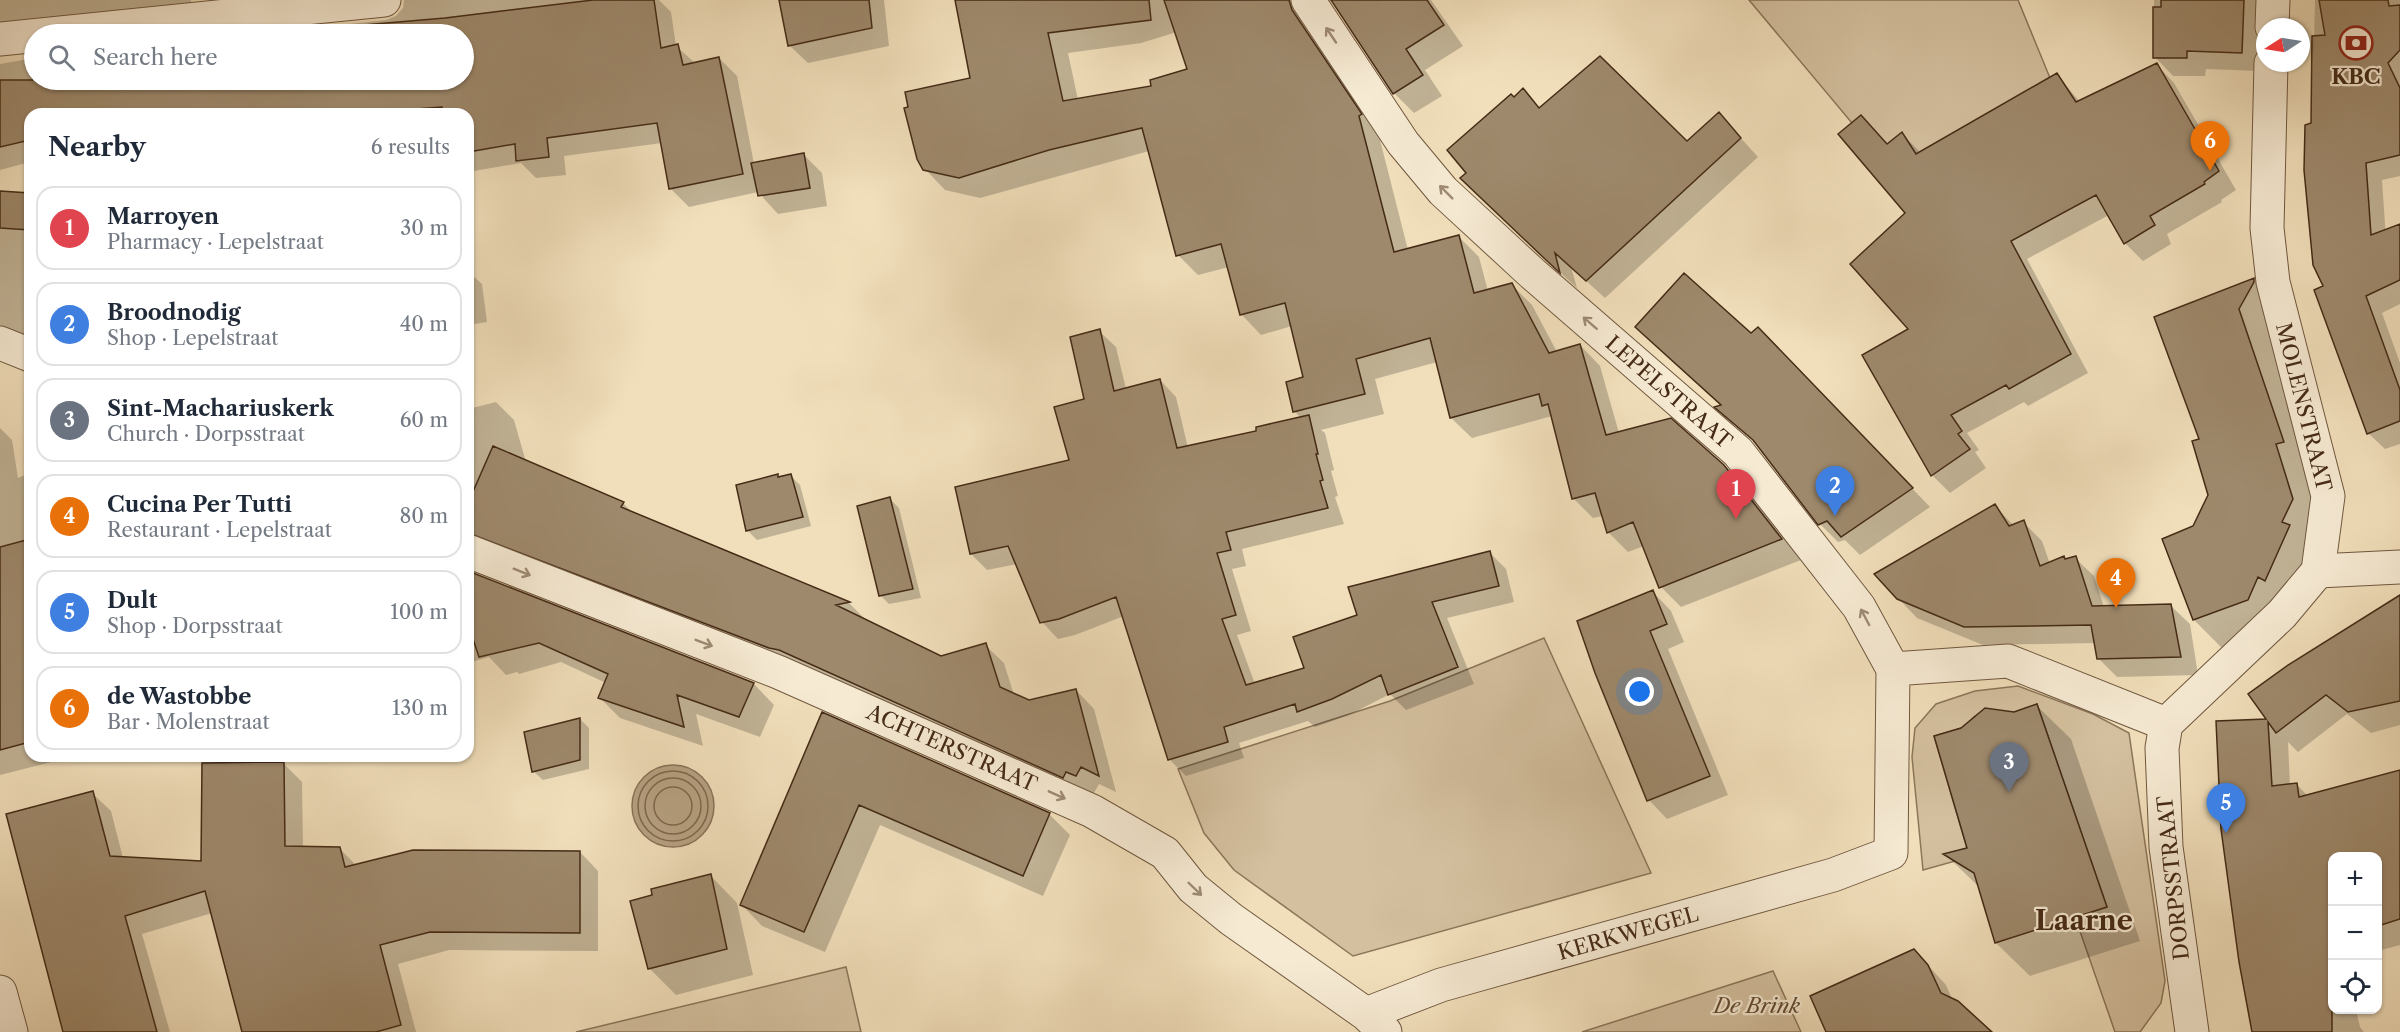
<!DOCTYPE html>
<html lang="en">
<head>
<meta charset="utf-8">
<style>
	:root { --surface:#fff; --page:#f2f2f3; --text:#1f2937; --muted:#747a83; --line:#e0e1e3; --accent:#1a73e8 }
	body { margin:0; font-family:"Libre Caslon Text",serif; background:var(--page); color:var(--text) }
	.controls { position:absolute; right:18px; bottom:18px; display:grid; overflow:hidden; border-radius:12px; box-shadow:0 2px 4px #0004 }
	.controls button { width:54px; height:54px; display:grid; place-items:center; padding:0; border:0; border-bottom:2px solid var(--line); background:var(--surface); color:var(--text); font:30px sans-serif }
	.compass { position:absolute; left:2256px; top:18px; width:54px; height:54px; border-radius:50%; background:var(--surface); box-shadow:0 2px 4px #0004; rotate:258deg }
	.you { position:absolute; left:1640px; top:692px; width:21px; height:21px; margin:-15px; border:4px solid #fff; border-radius:50%; background:#1a73e8; box-shadow:0 0 0 9px #1a73e833 }
	.badge { display:grid; place-items:center; width:39px; height:39px; border-radius:50%; background:var(--accent); color:#fff; font-size:20px; font-weight:700 }
	.pin { position:absolute; translate:-50% -50px; filter:drop-shadow(0 2px 3px #0008) }
	.pin::after { content:''; position:absolute; top:32px; width:21px; height:18px; background:inherit; clip-path:polygon(0 0,100% 0,50% 100%) }
	.list { margin:0; padding:0; list-style:none }
	h2 { display:flex; justify-content:space-between; align-items:center; height:78px; margin:0; padding:0 24px; font-size:26px }
	h2 small { font-size:20px; font-weight:400; color:var(--muted) }
	.list li { display:grid; grid-template-columns:39px 1fr auto; gap:18px; align-items:center; box-sizing:border-box; height:84px; margin:0 12px 12px; padding:0 12px; border:2px solid var(--line); border-radius:18px }
	.list b { display:block; font-size:22px; white-space:nowrap }
	.list p { margin:0; font-size:20px; white-space:nowrap; color:var(--muted) }
	.list em { font-size:20px; font-style:normal; color:var(--muted) }
	.icon { flex:none; width:33px; height:33px; fill:none; stroke:currentColor; stroke-width:2; stroke-linecap:round; stroke-linejoin:round }
	.map { position:relative; flex:none; width:2400px; height:1032px; overflow:hidden }
	.search { position:absolute; background:var(--surface); box-shadow:0 2px 4px #0004; left:24px; top:24px; width:450px; height:66px; display:flex; align-items:center; gap:15px; box-sizing:border-box; padding:0 21px; border-radius:33px; color:var(--muted); font-size:22px }
	.panel { position:absolute; background:var(--surface); box-shadow:0 2px 4px #0004; left:24px; top:108px; width:450px; height:654px; border-radius:18px }
	.map>svg:first-child { display:block }
	.green { fill:#d4c09f; stroke:#8c765a; stroke-width:1.5 }
	.water { fill:#b7a283; stroke:#897257; stroke-width:1.5 }
	.shadow { fill:#0003; fill-rule:evenodd }
	.lines { fill:none; stroke-linecap:round; stroke-linejoin:round }
	.shore { stroke:#7e664c; stroke-width:1.5 }
	.building { fill:#9e896c; stroke:#452b16; stroke-width:1.5 }
	.minor-casing { stroke:#70583f; stroke-width:35 }
	.tertiary-casing { stroke:#70583f; stroke-width:35 }
	.minor { stroke:#f6ead3; stroke-width:33 }
	.tertiary { stroke:#f6ead3; stroke-width:33 }
	.oneway { stroke:#9e8a74 }
	.labels { text-anchor:middle; dominant-baseline:central; stroke-width:4.5; stroke-linejoin:round; paint-order:stroke }
	.poi-label { font-size:21px; font-weight:bold; fill:#452b16; stroke:#f6ead3 }
	.street-label { font-size:21px; fill:#452b16; stroke:#f6ead3 }
	.park-label { font-size:21px; font-style:italic; fill:#624931; stroke:#f6ead3 }
	.district-label { font-size:27px; font-weight:bold; fill:#452b16; stroke:#f6ead3 }
</style>
</head>
<body>
<div class="map">
<svg width="2400" height="1032" viewBox="0 0 2400 1032">
	<rect width="100%" height="100%" fill="#f1dfbb"/>
	<filter id="stains"><feTurbulence type="fractalNoise" baseFrequency=".00333" numOctaves="4"/><feColorMatrix values="0 0 0 0 .2 0 0 0 0 .09 0 0 0 0 .02 0 0 0 .5 -.17"/></filter>
	<radialGradient id="worn" r=".72"><stop offset=".6" stop-color="#630" stop-opacity="0"/><stop offset="1" stop-color="#630" stop-opacity=".3"/></radialGradient>
	<path class="green" d="M1749,0H2018L2066,117L1929,215Z
		M1544,638L1651,873L1353,956L1234,870L1204,833L1178,769L1390,701Z
		M2018,686L2093,714L2129,733L2165,981L2161,1003L2140,1032H2115L2075,917L2107,907L2037,704L2000,717L1980,720L1975,716L1972,719L1976,724L1934,736L1967,848L1960,850L1959,860L1923,870L1912,757L1915,728L1936,704L1975,691Z
		M846,967L861,1032H576Z
		M1773,971L1801,1032H1582Z"/>
	<path class="water" d="M632 806a41 41 0 1 1 82 0a41 41 0 1 1-82 0Z"/>
	<path class="shadow" d="M0,0H191L193,20L0,33Z
		M404,0H659L671,12L676,46L695,63L719,58L737,76L754,164L803,154L822,173L827,206L778,214L758,192L689,207L671,189L662,143L564,156L566,175L536,178L521,163L468,172V114H30V162L0,170V64L34,58V80H464V34H258L386,20L396,16L403,8Z
		M780,0H884L889,46L808,63L789,45Z
		M957,0H1431L1463,46L1425,70L1442,96L1414,113L1394,93L1334,2L1327,1L1379,136L1408,250L1459,237L1479,257L1488,291L1512,285L1532,305L1557,352L1580,345L1600,366L1619,433L1723,466L1744,487L1801,560L1681,607L1661,587L1644,546L1628,552L1608,532L1603,516L1593,518L1573,498L1552,416L1472,438L1451,418L1437,362L1375,379L1384,414L1321,430L1325,433L1334,470L1331,471L1338,496L1335,497L1344,524L1242,549L1246,566L1232,569L1251,631L1237,635L1255,684L1306,669L1359,616L1490,553L1506,569L1514,602L1447,618L1474,684L1406,710L1390,694L1349,715L1315,727L1308,721L1239,743L1244,758L1186,776L1170,760L1124,616L1075,635L1058,639L1042,622L1017,564L987,570L971,554L1071,461L1099,331L1116,347L1126,389L1160,380L1176,397L1188,448L1258,432L1301,418L1294,411L1305,378L1292,326L1261,335L1241,314L1229,267L1198,275L1178,255L1149,151L980,198L945,190L925,169L972,79ZM1177,32L1189,70L1153,87L1078,100L1068,53L1141,43Z
		M2154,0H2262L2260,71L2206,69L2205,76H2173L2155,57Z
		M2315,0H2400V176L2382,180L2386,239L2400,255V304L2382,313L2400,363V444L2385,449L2368,433L2325,287L2312,123Z
		M2157,65L2174,83L2236,190L2221,200L2222,202L2167,234L2171,244L2143,261L2125,243L2109,215L2027,259L2088,373L2028,406L2024,402L1967,433L1979,450L1975,452L1986,468L1950,493L1932,475L1910,329L1907,213L1861,117L1888,145L1902,134L1921,153L2057,75L2080,102Z
		M1523,91L1541,109L1687,143L1719,114L1758,157L1605,298L1571,267L1577,288L1566,278L1480,196L1468,173L1514,99Z
		M0,193L30,194L29,339H14L0,325Z
		M468,271L482,284L487,322L468,325Z
		M2253,279L2288,314L2327,535L2229,655L2194,620L2164,540L2194,528L2210,495L2201,440L2156,318Z
		M1751,335L1776,347L1930,507L1860,555L1845,540L1838,542L1820,524L1760,447L1717,407L1723,406Z
		M496,402L514,420L526,462L623,503L633,513L849,603L866,620L941,658L985,645L1004,663L1014,695L1029,702L1076,690L1094,709L1116,792L1099,784L1094,793L1084,789L1082,795L493,551L468,527V409Z
		M0,428L12,440L18,478L30,473V756H75L0,775Z
		M777,476L780,478L791,476L800,485L811,526L757,540L748,531L738,486Z
		M890,499L899,508L921,598L889,604L880,595Z
		M1995,506L2014,526L2023,522L2042,541L2050,564L2075,558L2094,576L2104,607L2171,606L2190,624L2198,675L2117,677L2098,658L2096,643L1983,645L1917,618L1898,598Z
		M468,572L754,684L774,705L760,737L696,714L703,746L620,718L600,698L606,683L561,662L519,674L517,672L506,675L489,657L468,663Z
		M1653,592L1671,611L1684,642L1668,649L1728,795L1667,819L1649,800L1597,674Z
		M2400,601V725L2371,733L2347,714L2298,752L2288,742L2290,786L2297,785L2308,796L2400,771V945L2378,951V856H2332V931L2299,910L2313,990L2332,987V1010H2356L2360,1027L2364,1032H2253L2218,723L2269,721Z
		M2037,706L2071,739L2140,941L2030,976L1996,943L1980,888L1946,855L1969,849L2014,714Z
		M823,714L1049,814L1070,835L1043,896L880,825L825,952L762,926L742,905Z
		M580,719L589,728V769L543,780L533,771Z
		M284,764L302,782L303,848H339L357,866L580,852L598,871V951L449,950L398,964L416,1032H244L212,913L142,934L170,1032H64L92,793L111,811L123,858L202,862Z
		M711,876L737,903L753,975L676,995L649,968Z
		M1914,950L1946,985L1953,1001L1988,1032H1828Z"/>
	<g class="lines">
		<path class="shore" d="M638 806a35 35 0 1 1 70 0a35 35 0 1 1-70 0Z
			M645 806a28 28 0 1 1 56 0a28 28 0 1 1-56 0Z
			M654 806a19 19 0 1 1 38 0a19 19 0 1 1-38 0Z"/>
	</g>
	<path class="building" d="M593,0H654L661,48L678,44L683,65L719,57L743,174L669,189L657,123L547,138L549,157L516,161L515,144L468,152V114H443L442,107L349,114H30V140L0,147V80H464V34H258L445,18Z
		M779,0H869L872,28L788,46Z
		M955,0H1149L1151,20L1048,33L1063,101L1151,86L1150,80L1187,69L1164,0H1289L1292,10L1362,114L1359,116L1394,252L1459,235L1474,293L1512,283L1549,353L1580,344L1606,435L1671,418L1724,465L1782,539L1659,588L1633,522L1607,533L1595,493L1572,499L1548,404L1542,406L1539,394L1450,418L1430,338L1356,359L1365,394L1293,412L1286,382L1303,377L1285,303L1240,315L1221,244L1176,256L1142,128L1049,150L959,178L923,170L917,159L904,108L908,107L905,92L970,78Z
		M1331,0H1427L1444,25L1406,49L1423,75L1393,94Z
		M2161,0H2244L2242,53L2187,51V58H2153V7H2161Z
		M2319,0H2388L2389,6L2400,5V50L2388,63L2400,88V155L2366,163L2371,235L2400,224V280L2366,296L2400,390V421L2367,434L2314,290L2323,286L2313,265L2304,170L2305,125L2311,123L2312,36L2325,35Z
		M1600,56L1687,141L1719,112L1741,138L1586,281L1555,253L1560,273L1546,260L1460,178L1466,173L1447,150L1511,94L1514,97L1523,88L1539,108Z
		M2157,63L2219,171L2204,182L2205,184L2150,216L2155,225L2124,244L2096,195L2011,241L2071,354L2009,389L2006,385L1951,415L1962,431L1958,434L1970,449L1931,476L1862,355L1908,329L1850,264L1905,213L1838,134L1861,115L1887,144L1902,132L1916,154L2057,73L2076,102Z
		M804,153L810,188L758,196L751,163Z
		M0,191L30,193V230L0,228Z
		M1684,273L1751,333L1758,327L1913,488L1841,537L1827,521L1818,525L1753,440L1714,407L1721,405L1635,327Z
		M2254,278V282L2239,309L2284,442L2276,444L2293,499L2282,522L2290,525L2265,581L2258,577L2248,600L2193,620L2162,539L2193,526L2208,495L2192,441L2199,439L2154,317Z
		M1100,329L1114,391L1160,379L1177,448L1256,431V427L1309,415L1318,454H1316L1323,480L1320,481L1328,508L1226,532L1231,550L1217,553L1236,615L1222,619L1246,685L1304,668L1293,637L1357,615L1348,587L1490,551L1499,586L1432,602L1458,667L1388,695L1381,675L1332,699L1297,712L1295,704L1224,727L1228,742L1168,760L1116,597L1059,619L1040,623L1008,546L970,554L955,487L1069,460L1054,407L1084,399L1070,337Z
		M493,446L624,502L621,507L850,602L836,605L941,656L986,643L1000,687L1029,700L1076,689L1099,776L1081,767L1076,776L1066,772L1063,778L779,650L769,648L468,533V503Z
		M778,474V477L791,474L803,517L746,531L736,485Z
		M890,497L913,589L879,596L857,506Z
		M1995,504L2009,526L2024,520L2040,566L2064,556L2065,559L2076,556L2092,606L2171,604L2181,657L2097,659L2091,625L1964,627L1897,599L1874,574Z
		M30,539V742L0,750V547Z
		M468,571L754,683L739,717L677,695L684,727L598,698L608,674L539,643L479,657L468,624Z
		M1653,590L1667,624L1650,631L1710,776L1647,801L1595,673L1577,621Z
		M2400,595V701L2348,712L2326,695L2276,733L2268,722L2272,786L2297,783L2299,797L2400,770V919L2378,926V856H2332V1032H2252L2239,962L2221,829L2216,721L2266,719L2248,694L2288,665Z
		M2037,704L2107,907L1995,943L1974,873L1943,854L1967,848L1934,736L1961,728L1985,708L2014,712Z
		M822,712L1050,813L1023,876L859,805L804,932L740,905Z
		M580,718V760L532,772L524,732Z
		M284,762L285,846L340,847L345,867L413,850L580,851V933L430,932L380,945L401,1025L376,1032H242L205,891L125,916L157,1032H63L6,814L93,791L110,856L201,861L202,763Z
		M711,874L727,949L648,969L630,901L652,895L651,889Z
		M1914,949L1928,965L1941,993L1958,1001L1992,1032H1826L1810,996Z"/>
	<g class="lines">
		<defs>
			<path id="minor" d="M1308,0L1403,143L1443,191L1533,274L1738,452L1859,607L1893,669L1891,853L1833,875L1441,985L1366,1014
				M0,39L384,0
				M0,343L30,355
				M468,551L778,672L1092,811L1165,853L1193,888L1231,919L1366,1014L1385,1032
				M2318,571L2400,567
				M1893,669L2008,661L2166,724
				M0,992L11,1032"/>
			<path id="tertiary" d="M2272,27L2273,0
				M2192,1032L2166,847L2162,748L2166,724L2282,614L2318,571L2328,496L2273,282L2267,228L2271,63"/>
		</defs>
		<use href="#minor" class="minor-casing"/>
		<use href="#tertiary" class="tertiary-casing"/>
		<use href="#minor" class="minor"/>
		<use href="#tertiary" class="tertiary"/>
	</g>
	<defs><path id="oneway-shaft" d="M-6 0H5M1.5-3L5.5 0L1.5 3" fill="none" stroke-width="1.6" stroke-linecap="round" stroke-linejoin="round" transform="scale(1.5)"/></defs>
	<g class="oneway">
		<use href="#oneway-shaft" transform="translate(1331 35) rotate(-124)"/>
		<use href="#oneway-shaft" transform="translate(1446 192) rotate(-135)"/>
		<use href="#oneway-shaft" transform="translate(1590 323) rotate(-139)"/>
		<use href="#oneway-shaft" transform="translate(522 572) rotate(22)"/>
		<use href="#oneway-shaft" transform="translate(1865 617) rotate(-118)"/>
		<use href="#oneway-shaft" transform="translate(704 643) rotate(21)"/>
		<use href="#oneway-shaft" transform="translate(1057 795) rotate(24)"/>
		<use href="#oneway-shaft" transform="translate(1195 889) rotate(44)"/>
	</g>
	<defs>
		<symbol id="bank-ring" viewBox="-11 -11 22 22"><circle r="9.5" fill="#f6ead3" stroke="#8f2418" stroke-width="1.5"/><path d="M-6-4H6V4H-6ZM0-2.3a2.3 2.3 0 1 0 0 4.6a2.3 2.3 0 1 0 0-4.6Z" fill="#8f2418"/></symbol>
	</defs>
	<g fill-rule="evenodd">
		<use href="#bank-ring" x="2337" y="24" width="38" height="38"/>
	</g>
	<g class="labels">
		<g class="poi-label">
			<text x="2356" y="76">KBC</text>
		</g>
		<g class="street-label">
			<text transform="translate(1669 392) rotate(41)">LEPELSTRAAT</text>
			<text transform="translate(2304 407) rotate(76)">MOLENSTRAAT</text>
			<text transform="translate(952 748) rotate(24)">ACHTERSTRAAT</text>
			<text transform="translate(2173 878) rotate(-96)">DORPSSTRAAT</text>
			<text transform="translate(1628 933) rotate(-16)">KERKWEGEL</text>
		</g>
		<g class="park-label">
			<text x="1757" y="1005">De Brink</text>
		</g>
		<g class="district-label">
			<text x="2084" y="920">Laarne</text>
		</g>
	</g>
	<rect width="100%" height="100%" filter="url(#stains)"/>
	<rect width="100%" height="100%" fill="url(#worn)"/>
</svg>
<div class="controls">
<button>+</button>
<button>−</button>
<button><svg class="icon" aria-label="locate" viewBox="0 0 24 24"><circle cx="12" cy="12" r="6"/><path d="M12 2v4M12 18v4M2 12h4M18 12h4"/></svg></button>
</div>
<svg class="compass" viewBox="-18 -18 36 36"><path d="M0-13l5 13h-10z" fill="#e53935"/><path d="M0 13l5-13h-10z" fill="#747a83"/></svg>
<div class="you"></div>
<div class="pin badge" style="left:1736px;top:519px;background:#e0444e">1</div>
<div class="pin badge" style="left:1835px;top:516px;background:#3f7fe0">2</div>
<div class="pin badge" style="left:2009px;top:792px;background:#6b7280">3</div>
<div class="pin badge" style="left:2116px;top:608px;background:#e8710a">4</div>
<div class="pin badge" style="left:2226px;top:833px;background:#3f7fe0">5</div>
<div class="pin badge" style="left:2210px;top:171px;background:#e8710a">6</div>
<div class="search"><svg class="icon" aria-label="search" viewBox="0 0 24 24"><circle cx="10" cy="10" r="6"/><path d="M15 15l6 6"/></svg>Search here</div>
<section class="panel">
<h2>Nearby<small>6 results</small></h2>
<ul class="list">
<li><span class="badge" style="background:#e0444e">1</span><div><b>Marroyen</b><p>Pharmacy · Lepelstraat</p></div><em>30 m</em></li>
<li><span class="badge" style="background:#3f7fe0">2</span><div><b>Broodnodig</b><p>Shop · Lepelstraat</p></div><em>40 m</em></li>
<li><span class="badge" style="background:#6b7280">3</span><div><b>Sint-Machariuskerk</b><p>Church · Dorpsstraat</p></div><em>60 m</em></li>
<li><span class="badge" style="background:#e8710a">4</span><div><b>Cucina Per Tutti</b><p>Restaurant · Lepelstraat</p></div><em>80 m</em></li>
<li><span class="badge" style="background:#3f7fe0">5</span><div><b>Dult</b><p>Shop · Dorpsstraat</p></div><em>100 m</em></li>
<li><span class="badge" style="background:#e8710a">6</span><div><b>de Wastobbe</b><p>Bar · Molenstraat</p></div><em>130 m</em></li>
</ul>
</section>
</div>
</body>
</html>
